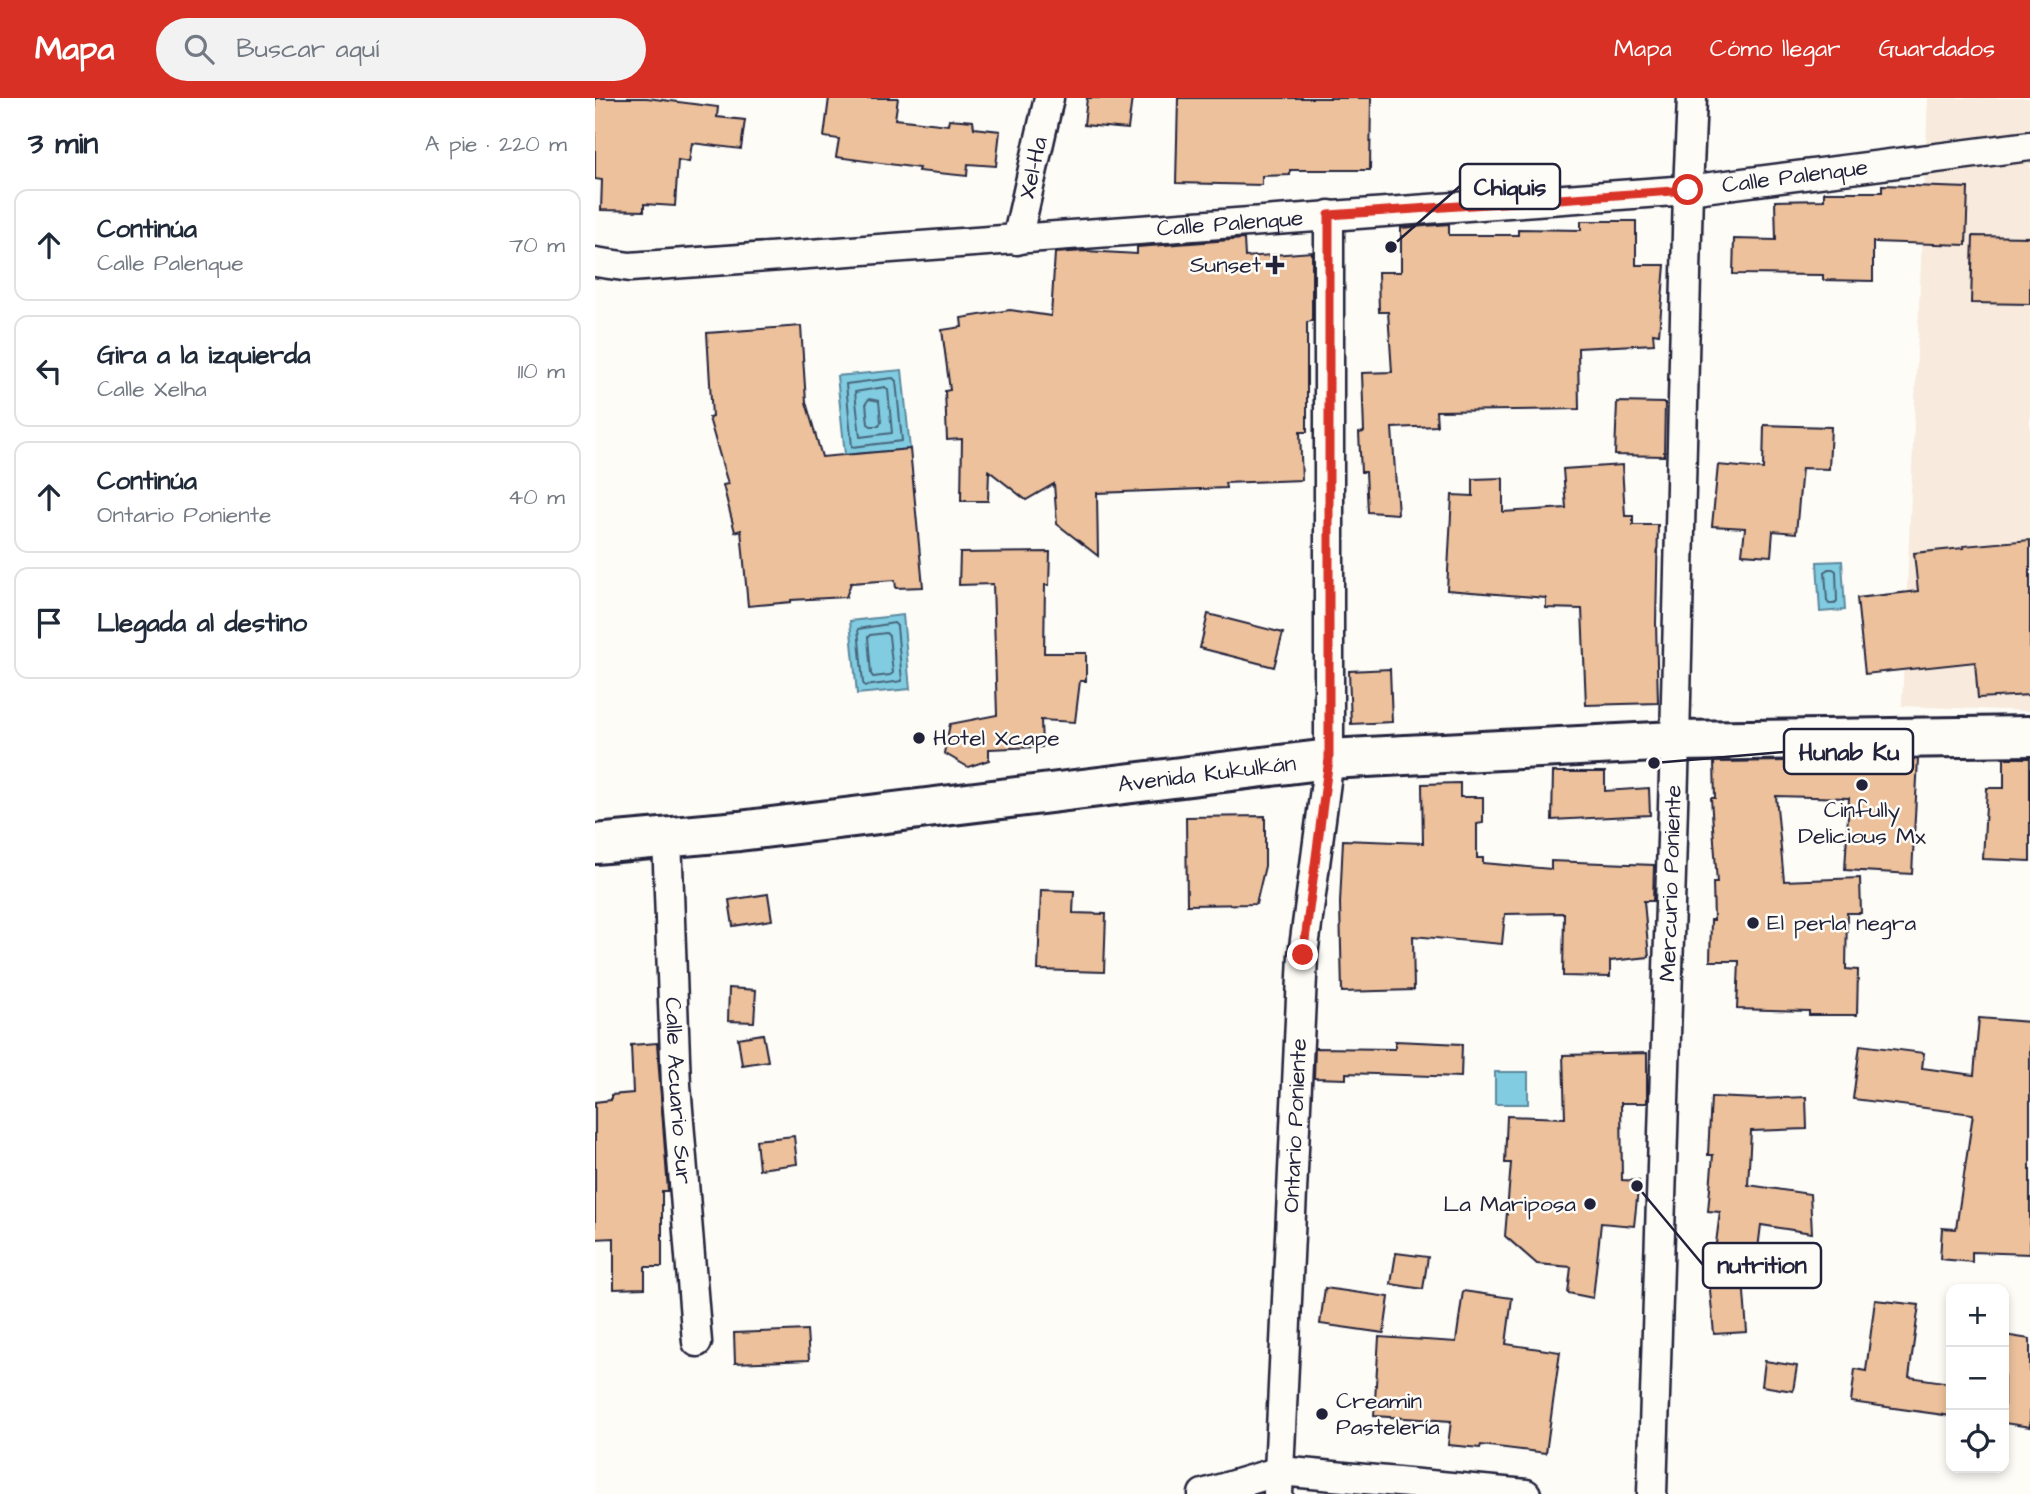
<!DOCTYPE html>
<html lang="es">
<head>
<meta charset="utf-8">
<style>
	:root { --surface:#fff; --page:#f2f2f3; --text:#1f2937; --muted:#747a83; --line:#e0e1e3; --accent:#d93025 }
	body { margin:0; font-family:"Architects Daughter",sans-serif; background:var(--page); color:var(--text) }
	.controls { position:absolute; right:21px; bottom:21px; display:grid; overflow:hidden; border-radius:14px; box-shadow:0 4px 10px #0003 }
	.controls button { width:63px; height:63px; display:grid; place-items:center; padding:0; border:0; border-bottom:2px solid var(--line); background:var(--surface); color:var(--text); font:35px sans-serif }
	.stop { position:absolute; width:21px; height:21px; margin:-16px; border:5px solid #d93025; border-radius:50%; background:#fff }
	.stop.end { background:#d93025; border-color:#fff; box-shadow:0 2px 7px #0008 }
	.list { margin:0; padding:0; list-style:none }
	h2 { display:flex; justify-content:space-between; align-items:center; height:91px; margin:0; padding:0 28px; font-size:30px }
	h2 small { font-size:23px; font-weight:400; color:var(--muted) }
	.list li { display:grid; grid-template-columns:46px 1fr auto; gap:21px; align-items:center; box-sizing:border-box; height:112px; margin:0 14px 14px; padding:0 14px; border:2px solid var(--line); border-radius:14px }
	.list b { display:block; font-size:26px; white-space:nowrap }
	.list p { margin:0; font-size:23px; white-space:nowrap; color:var(--muted) }
	.list em { font-size:23px; font-style:normal; color:var(--muted) }
	.icon { flex:none; width:38px; height:38px; fill:none; stroke:currentColor; stroke-width:2; stroke-linecap:round; stroke-linejoin:round }
	.map { position:relative; flex:none; width:1435px; height:1396px; overflow:hidden }
	header { display:flex; align-items:center; gap:42px; box-sizing:border-box; height:98px; padding:0 35px; background:var(--accent); color:#fff }
	header strong { font-size:33px }
	nav { display:flex; gap:38px; margin-inline-start:auto; font-size:24px }
	.search { width:490px; height:63px; background:var(--page); display:flex; align-items:center; gap:18px; box-sizing:border-box; padding:0 24px; border-radius:38px; color:var(--muted); font-size:26px }
	main { display:flex }
	aside { flex:1; background:var(--surface) }
	.map>svg:first-child { display:block }
	.built { fill:#f8eadc }
	.water { fill:#81cce0; stroke:#5b889e; stroke-width:2 }
	.lines { fill:none; stroke-linecap:round; stroke-linejoin:round }
	.shore { stroke:#48667d; stroke-width:2 }
	.building { fill:#ecc19c; stroke:#22223b; stroke-width:2 }
	.street-casing { stroke:#22223b; stroke-width:33 }
	.secondary-casing { stroke:#22223b; stroke-width:44 }
	.street { stroke:#fdfcf7; stroke-width:28 }
	.secondary { stroke:#fdfcf7; stroke-width:38 }
	.route { stroke:#d93025; stroke-width:9 }
	.poi-dot { fill:#22223b; stroke:#fdfcf7; stroke-width:2.5 }
	.labels { text-anchor:middle; dominant-baseline:central; stroke-width:5; stroke-linejoin:round; paint-order:stroke }
	.street-label { font-size:23px; fill:#22223b; stroke:#fdfcf7 }
	.poi-label { font-size:23px; fill:#22223b; stroke:#fdfcf7; text-anchor:start }
	.leader { fill:none; stroke:#22223b; stroke-width:2.5 }
	.callout-dot { fill:#22223b; stroke:#fdfcf7; stroke-width:2.5 }
	.callout { fill:#fdfcf7; stroke:#22223b; stroke-width:2.5 }
	.callout-label { font-size:24px; text-anchor:middle; font-weight:bold; fill:#22223b }
</style>
</head>
<body>
<header>
<strong>Mapa</strong>
<div class="search"><svg class="icon" aria-label="search" viewBox="0 0 24 24"><circle cx="10" cy="10" r="6"/><path d="M15 15l6 6"/></svg>Buscar aquí</div>
<nav><a>Mapa</a><a>Cómo llegar</a><a>Guardados</a></nav>
</header>
<main>
<aside>
<h2>3 min<small>A pie · 220 m</small></h2>
<ul class="list">
<li><svg class="icon" aria-label="ahead" viewBox="0 0 24 24"><path d="M12 20V5M6 11l6-6 6 6"/></svg><div><b>Continúa</b><p>Calle Palenque</p></div><em>70 m</em></li>
<li><svg class="icon" aria-label="left" viewBox="0 0 24 24"><path d="M17 20v-9H6M10 6l-5 5 5 5"/></svg><div><b>Gira a la izquierda</b><p>Calle Xelha</p></div><em>110 m</em></li>
<li><svg class="icon" aria-label="ahead" viewBox="0 0 24 24"><path d="M12 20V5M6 11l6-6 6 6"/></svg><div><b>Continúa</b><p>Ontario Poniente</p></div><em>40 m</em></li>
<li><svg class="icon" aria-label="arrive" viewBox="0 0 24 24"><path d="M6 21V4h12l-3 4 3 4H6"/></svg><div><b>Llegada al destino</b></div></li>
</ul>
</aside>
<div class="map">
<svg width="1435" height="1396" viewBox="0 0 1435 1396">
	<rect width="100%" height="100%" fill="#fdfcf7"/>
	<filter id="ink" filterUnits="userSpaceOnUse"><feTurbulence type="fractalNoise" baseFrequency=".0143" numOctaves="2"/><feDisplacementMap in="SourceGraphic" scale="14" xChannelSelector="R" yChannelSelector="G"/><feConvolveMatrix kernelMatrix="1 2 1 2 8 2 1 2 1" color-interpolation-filters="sRGB"/></filter>
	<g filter="url(#ink)">
		<path class="built" d="M1333,0H1435V613L1307,608Z"/>
		<path class="water" d="M307,272L315,351L250,357L242,278Z
			M1247,463L1250,512L1225,514L1222,464Z
			M308,517L315,591L262,596L255,523Z
			M900,974H933V1006H900Z"/>
		<g class="lines">
			<path class="shore" d="M298,280L301,283L307,343L257,349L251,286Z
				M290,289L293,292L297,335L265,339L260,294Z
				M274,301L284,303L286,324L284,328H276L273,326L271,305Z
				M1233,471H1238L1241,473L1242,503L1239,506H1234L1232,503L1230,474Z
				M299,525L302,528L307,583L270,588L268,585L263,531Z
				M291,535L294,538L298,575L295,577L278,579L276,576L273,539L275,537Z"/>
		</g>
		<path class="building" d="M0,0H52L123,9L122,19L150,22L146,51L97,45L94,64L83,62L80,108L49,106V113L6,112L7,82L0,81Z
			M234,0H303L300,21L353,27L354,21L378,23L379,30L405,33L401,68L373,66L372,78L323,73L324,70L241,59L244,41L229,39Z
			M492,0H537L533,31L489,27Z
			M583,0H776L775,72H695V77L667,78V87L581,85Z
			M1287,87L1373,90L1371,147L1278,144V183L1228,182V177L1138,176L1139,141L1181,142L1180,103L1229,102V94H1287Z
			M986,123H1041V167H1070L1064,236L1058,235L1059,246L983,250L984,311L841,313L842,328L797,330L803,416L773,414L771,374H766L764,335L769,334L767,275L797,274L793,214H784L783,174H806V130L854,126V137H923V131L986,132Z
			M1378,138L1435,139V206L1376,205Z
			M649,141L650,159L717,154V223L712,224V334H705L707,382L630,385L631,390L502,395L503,458L462,426L459,386L431,402L394,373L393,403H366L367,341L352,342L350,293L355,292L347,232L367,229L366,220L415,212L456,218L460,155L490,153L542,156V149Z
			M206,228L211,304L227,359L315,351L328,489L301,490L300,482L256,485L251,499L196,502V504L153,508L146,432L140,434L128,387L133,386L114,320L117,319L112,235Z
			M1022,304L1070,305L1069,358L1020,357Z
			M1169,327L1236,329L1234,371L1207,370L1201,435L1178,433L1176,458L1147,456L1150,430L1117,428L1123,367L1168,371Z
			M1027,367L1030,418H1038V427H1063L1061,525L1063,605L991,607L987,511L951,510V500L852,492L857,397L878,398V381L908,380V414L971,410L968,371Z
			M1435,442V597L1383,600L1380,564L1270,576L1262,500L1323,493L1319,455L1369,450L1368,448Z
			M455,454L454,487H450L449,555H491V583H485L480,624L446,622L447,649L394,651V662L373,669L349,655L355,626L402,617L398,486L364,487L365,455Z
			M613,516L688,535L679,569L605,550Z
			M795,571L797,624L756,626L754,573Z
			M1409,660H1435V763L1388,761L1392,690H1409Z
			M1323,661L1317,776L1250,772L1254,700L1181,698L1189,783L1265,780L1266,815H1252L1251,871L1263,872L1262,917H1214V913L1142,911L1144,863H1115L1116,822H1119L1118,785H1122L1116,700H1120L1119,664Z
			M958,674H1010V693L1054,690L1055,717L957,722Z
			M865,685V699H888V725L882,726V760H888V765L956,771V763L1059,767L1058,803H1049L1054,859L1015,863V879L968,878L969,815L910,816L907,846L818,838L819,892L747,894L745,805L748,742L828,745L827,686Z
			M670,718V768L661,806L592,807L591,719Z
			M446,792L479,793L478,815L511,816L509,874L443,872Z
			M173,796L177,822L138,828L134,802Z
			M134,890L161,892L159,924L133,923Z
			M1384,920L1435,924V1156L1377,1154V1164L1345,1161L1347,1130L1361,1131L1378,1016L1258,1001L1265,947L1329,955L1327,970L1379,977Z
			M168,936L173,963L147,967L143,940Z
			M800,943L867,946L866,979L751,975V981L719,980L720,950L800,951Z
			M62,945L73,1093H67V1169H50V1190L19,1191V1140L0,1141V1004L16,1002V997L38,995L36,947Z
			M1052,955V1005H1026L1027,1082L1044,1083L1039,1128L1006,1125L998,1200L973,1195L976,1169L942,1166L910,1138L916,1065H910L912,1018L970,1020L968,957Z
			M1116,999L1165,1001L1211,999L1212,1031L1156,1033L1153,1087L1215,1096L1217,1135L1166,1127L1159,1183L1148,1181L1152,1234L1119,1236L1115,1192L1125,1114L1113,1113L1118,1057H1113Z
			M199,1038L202,1066L164,1071L161,1042Z
			M801,1155L833,1159L828,1191L796,1186Z
			M730,1190L794,1199L789,1235L725,1226Z
			M868,1193L917,1200L911,1246L965,1254L951,1355L886,1347L885,1350L853,1347L856,1323L779,1318L784,1239L861,1244Z
			M1280,1202L1324,1207L1314,1279L1356,1285V1318L1256,1304L1260,1271L1271,1273Z
			M212,1232L214,1262L140,1265L139,1235Z
			M1409,1237L1435,1241V1329L1409,1325Z
			M1170,1263L1202,1268L1198,1293L1167,1288Z"/>
		<g class="lines">
			<defs>
				<g id="street">
					<path id="s1" d="M422,142L454,0"/>
					<path id="s2" d="M0,164L35,169L1093,92L1435,48"/>
					<path id="s3" d="M72,739L81,987L102,1244"/>
					<path d="M608,1396L685,1373L931,1396"/>
					<path id="s4" d="M683,1396L708,857L734,661V117"/>
					<path id="s5" d="M1057,1396L1080,643L1093,92L1097,0"/>
				</g>
				<g id="secondary">
					<path id="s6" d="M0,746L144,733L734,661L1080,643L1435,638"/>
				</g>
			</defs>
			<use href="#street" class="street-casing"/>
			<use href="#secondary" class="secondary-casing"/>
			<use href="#street" class="street"/>
			<use href="#secondary" class="secondary"/>
		</g>
	</g>
	<g class="lines" filter="url(#ink)">
		<path class="route" d="M708,857L734,661V117L1093,92"/>
	</g>
	<g class="poi-dot">
		<path d="M676.5 156.5h7v7h7v7h-7v7h-7v-7h-7v-7h7z"/>
		<circle cx="324" cy="640" r="7"/>
		<circle cx="1267" cy="687" r="7"/>
		<circle cx="1158" cy="825" r="7"/>
		<circle cx="995" cy="1106" r="7"/>
		<circle cx="727" cy="1316" r="7"/>
	</g>
	<g class="labels">
		<g class="street-label">
			<text stroke="none"><textPath href="#s1" startOffset="74">Xel-Ha</textPath></text>
			<text stroke="none"><textPath href="#s2" startOffset="1204">Calle Palenque</textPath></text>
			<text stroke="none"><textPath href="#s2" startOffset="637">Calle Palenque</textPath></text>
			<text stroke="none"><textPath href="#s6" startOffset="616">Avenida Kukulkán</textPath></text>
			<text stroke="none"><textPath href="#s5" startOffset="611">Mercurio Poniente</textPath></text>
			<text stroke="none"><textPath href="#s3" startOffset="254">Calle Acuario Sur</textPath></text>
			<text stroke="none"><textPath href="#s4" startOffset="369">Ontario Poniente</textPath></text>
		</g>
		<g class="poi-label">
			<text x="666" y="167" text-anchor="end">Sunset</text>
			<text x="338" y="640">Hotel Xcape</text>
			<text x="1267" y="712" text-anchor="middle">Cinfully<tspan x="1267" dy="26">Delicious Mx</tspan></text>
			<text x="1172" y="825">El perla negra</text>
			<text x="981" y="1106" text-anchor="end">La Mariposa</text>
			<text x="741" y="1303">Creamin<tspan x="741" dy="26">Pastelería</tspan></text>
		</g>
	</g>
	<path class="leader" d="M796 149L865 88M1059 665L1189 654M1042 1088L1108 1167"/>
	<g class="callout-dot">
		<circle cx="796" cy="149" r="7"/>
		<circle cx="1059" cy="665" r="7"/>
		<circle cx="1042" cy="1088" r="7"/>
	</g>
	<g class="callout">
		<rect x="865" y="66" width="100" height="45" rx="7"/>
		<rect x="1189" y="631" width="129" height="45" rx="7"/>
		<rect x="1108" y="1145" width="118" height="45" rx="7"/>
	</g>
	<g class="callout-label">
		<text x="915" y="97">Chiquis</text>
		<text x="1254" y="662">Hunab Ku</text>
		<text x="1167" y="1175">nutrition</text>
	</g>
</svg>
<div class="controls">
<button>+</button>
<button>−</button>
<button><svg class="icon" aria-label="locate" viewBox="0 0 24 24"><circle cx="12" cy="12" r="6"/><path d="M12 2v4M12 18v4M2 12h4M18 12h4"/></svg></button>
</div>
<div class="stop" style="left:1093px;top:92px"></div>
<div class="stop end" style="left:708px;top:857px"></div>
</div>
</main>
</body>
</html>
